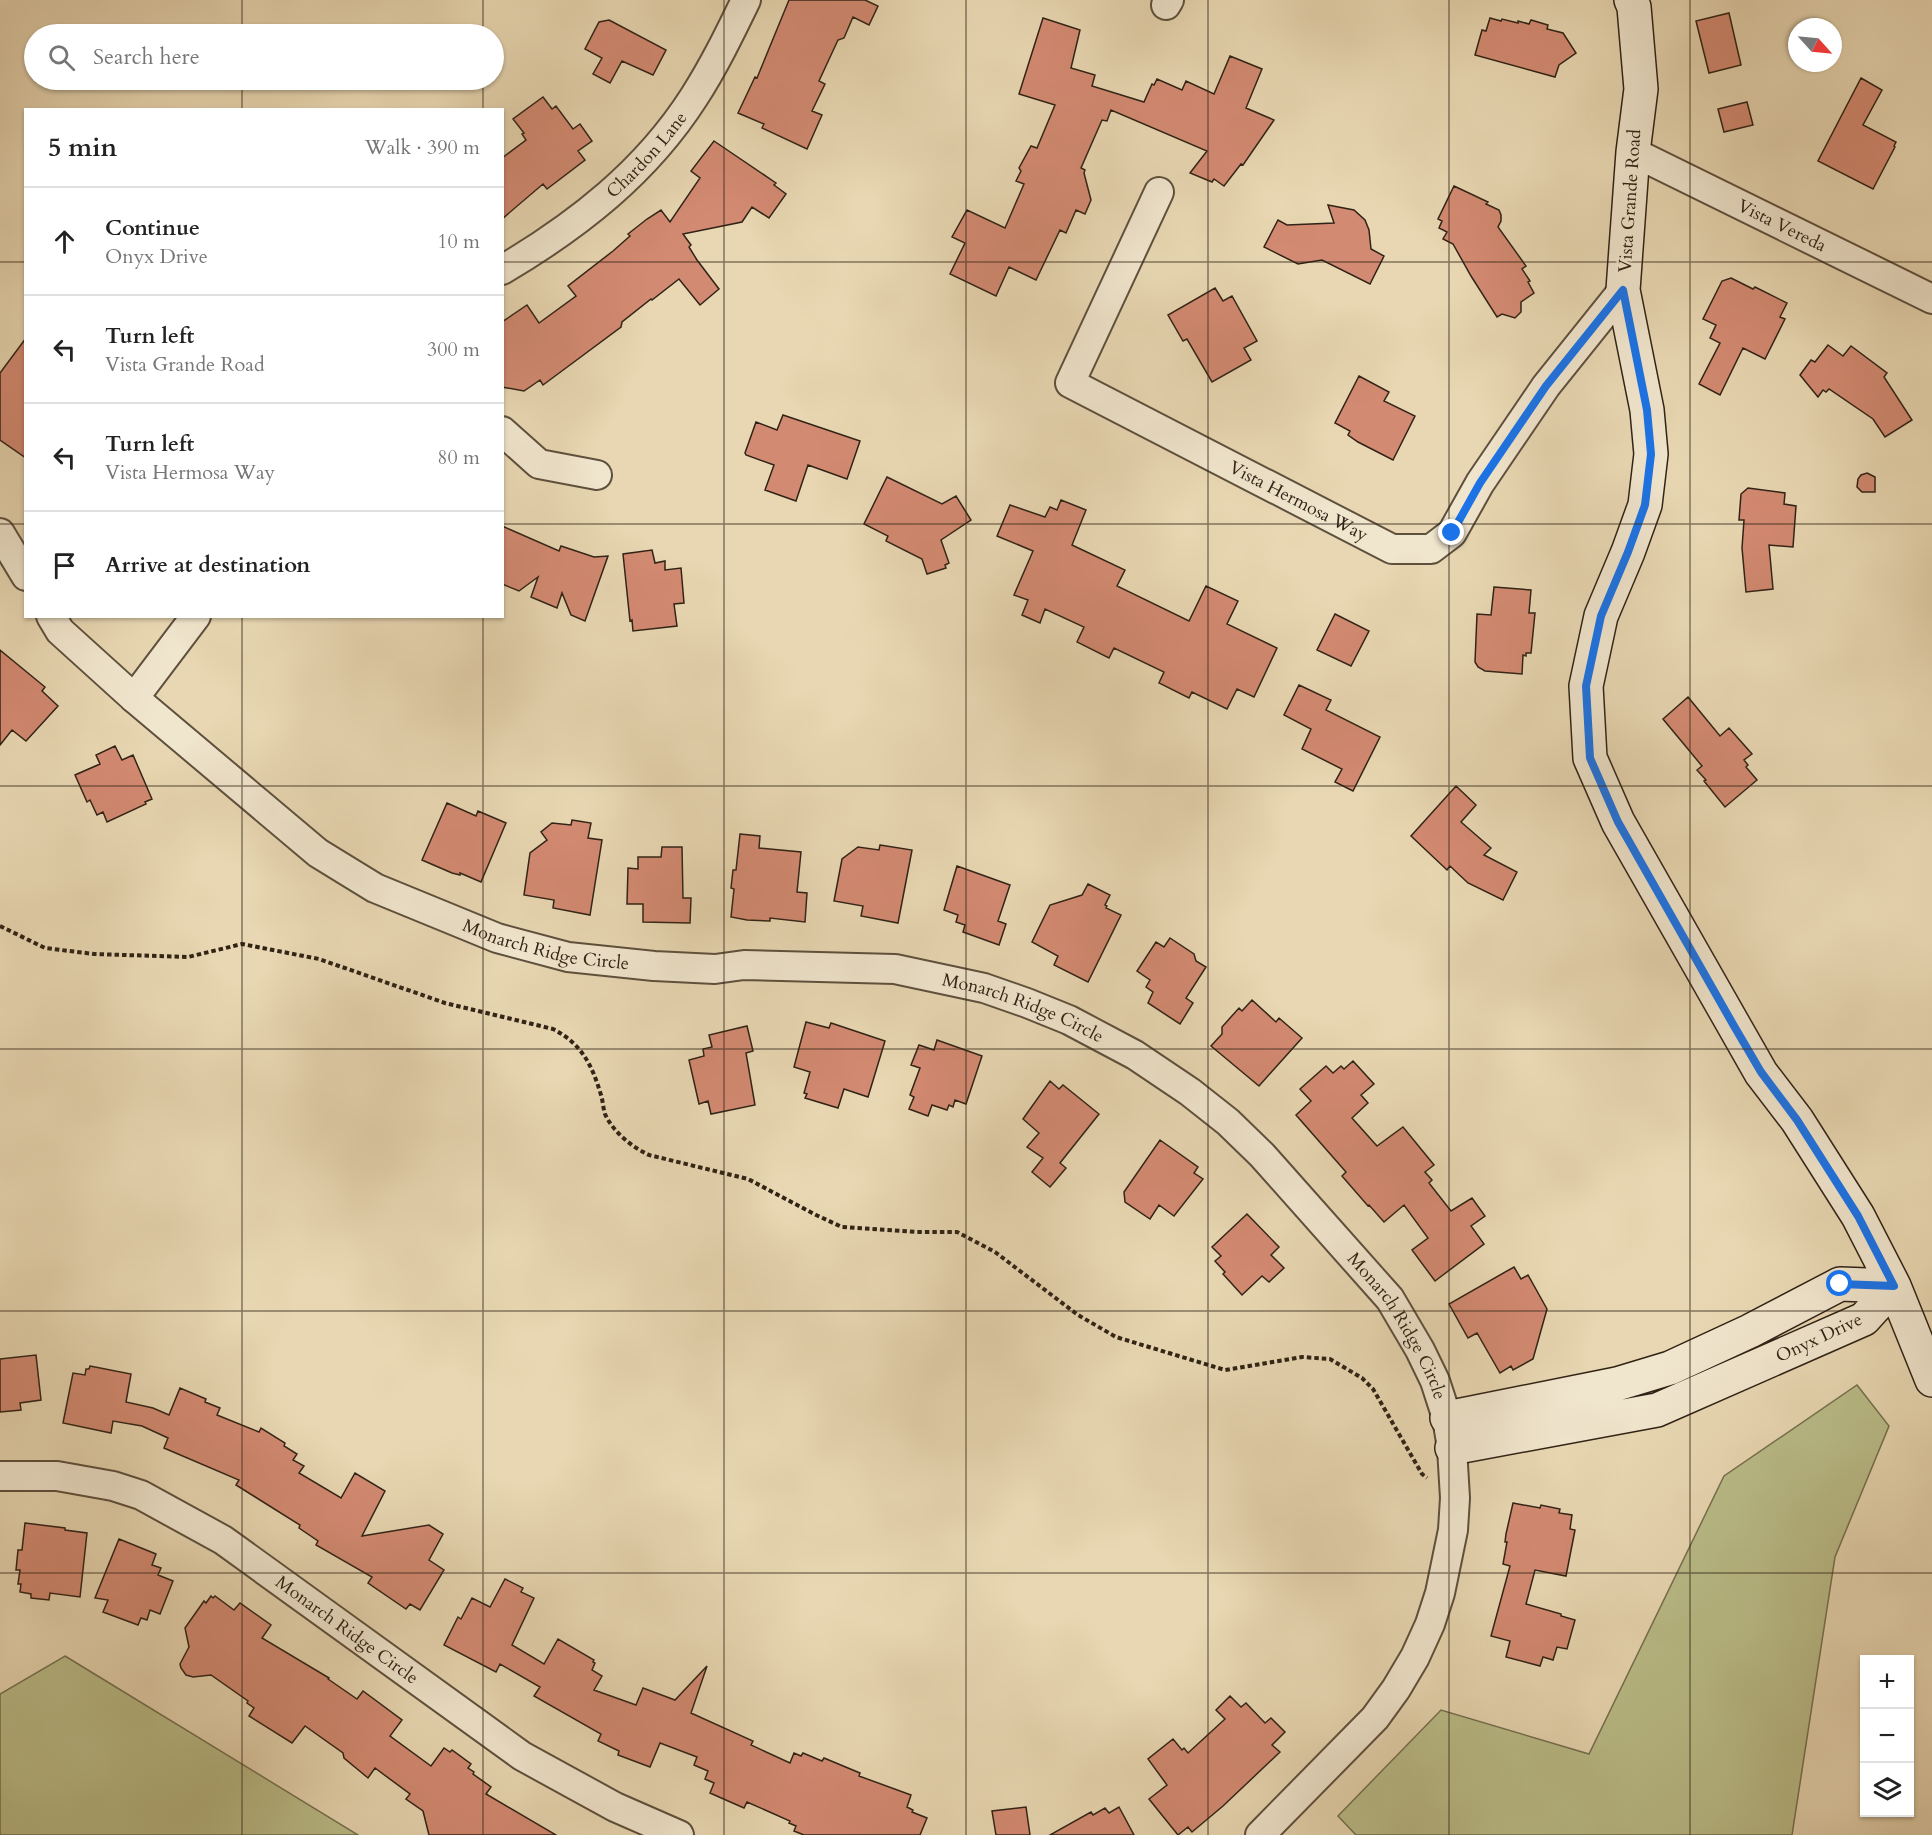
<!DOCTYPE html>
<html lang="en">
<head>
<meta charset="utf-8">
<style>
	:root { --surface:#fff; --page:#f2f2f2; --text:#222; --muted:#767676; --line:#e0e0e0 }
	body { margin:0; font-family:Cardo,serif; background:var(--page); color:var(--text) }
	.controls { position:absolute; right:18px; bottom:18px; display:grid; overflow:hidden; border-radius:0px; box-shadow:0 2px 4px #0004 }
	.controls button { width:54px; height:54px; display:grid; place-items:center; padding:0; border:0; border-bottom:2px solid var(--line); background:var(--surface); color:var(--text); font:30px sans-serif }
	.compass { position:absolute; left:1788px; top:18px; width:54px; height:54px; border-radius:50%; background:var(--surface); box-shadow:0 2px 4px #0004; rotate:117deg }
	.stop { position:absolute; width:18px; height:18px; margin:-14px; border:4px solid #1a73e8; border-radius:50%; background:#fff }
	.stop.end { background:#1a73e8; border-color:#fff; box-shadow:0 2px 6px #0008 }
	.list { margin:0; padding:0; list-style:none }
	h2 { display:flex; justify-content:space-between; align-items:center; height:78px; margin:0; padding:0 24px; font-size:26px }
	h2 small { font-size:20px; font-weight:400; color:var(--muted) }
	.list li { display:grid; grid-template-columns:39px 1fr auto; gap:18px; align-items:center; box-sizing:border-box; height:108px; padding:0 24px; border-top:2px solid var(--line) }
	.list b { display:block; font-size:22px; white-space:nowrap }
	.list p { margin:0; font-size:20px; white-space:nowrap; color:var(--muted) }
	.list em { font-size:20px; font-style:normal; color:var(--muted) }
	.icon { flex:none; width:33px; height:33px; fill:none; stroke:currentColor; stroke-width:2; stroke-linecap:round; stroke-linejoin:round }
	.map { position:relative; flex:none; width:1932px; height:1835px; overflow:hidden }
	.search { position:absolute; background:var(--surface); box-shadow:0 2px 4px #0004; left:24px; top:24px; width:480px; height:66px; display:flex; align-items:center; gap:15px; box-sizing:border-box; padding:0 21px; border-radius:33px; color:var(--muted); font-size:22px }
	.panel { position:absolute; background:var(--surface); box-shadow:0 2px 4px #0004; left:24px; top:108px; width:480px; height:510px; border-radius:0px }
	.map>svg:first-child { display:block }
	.green { fill:#babd89; stroke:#757050; stroke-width:1.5 }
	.building { fill:#d38a72; stroke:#302316; stroke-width:1.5 }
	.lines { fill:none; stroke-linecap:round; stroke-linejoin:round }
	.street-casing { stroke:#5e503d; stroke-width:32 }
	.secondary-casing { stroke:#302316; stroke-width:36 }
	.path { stroke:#302316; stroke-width:4; stroke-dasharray:4.5 3; stroke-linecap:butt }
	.street { stroke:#f0e5cd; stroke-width:28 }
	.secondary { stroke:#f0e5cd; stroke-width:33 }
	.route { stroke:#1a73e8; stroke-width:8 }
	.grid { fill:none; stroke:#302316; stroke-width:1.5; stroke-opacity:0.55 }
	.labels { text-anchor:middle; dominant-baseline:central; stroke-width:4.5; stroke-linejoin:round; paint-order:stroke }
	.street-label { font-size:18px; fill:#302316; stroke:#f0e5cd }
</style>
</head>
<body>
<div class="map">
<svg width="1932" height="1835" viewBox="0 0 1932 1835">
	<rect width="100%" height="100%" fill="#e8d7b2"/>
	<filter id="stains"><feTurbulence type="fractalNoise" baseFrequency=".00333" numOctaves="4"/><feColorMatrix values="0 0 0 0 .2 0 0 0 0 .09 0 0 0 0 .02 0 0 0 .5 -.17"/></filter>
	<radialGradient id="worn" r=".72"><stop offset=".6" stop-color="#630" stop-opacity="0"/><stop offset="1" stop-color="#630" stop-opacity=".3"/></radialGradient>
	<path class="green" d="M1857,1385L1889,1426L1835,1557L1792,1835H1356L1338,1816L1441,1710L1589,1754L1724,1476Z
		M65,1656L358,1835H0V1694Z"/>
	<path class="building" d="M789,0H865L878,6L869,25L853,17L844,38L838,40L819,81L825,84L812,111L822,115L807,149L762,128L764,124L738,113L755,77L757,78Z
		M1729,13L1741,65L1709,73L1696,21Z
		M1043,18L1080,30L1071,68L1095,75L1092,86L1144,102L1152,84L1154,85L1157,79L1182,90L1186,81L1214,94L1230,56L1262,69L1246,108L1274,120L1243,165L1241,164L1224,186L1214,179L1212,182L1190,173L1207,151L1111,110L1107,121L1102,120L1081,168L1085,170L1084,173L1091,200L1085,214L1076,210L1066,233L1060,230L1036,280L1009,267L996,296L950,274L965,243L952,237L967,210L1005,228L1024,184L1016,181L1021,171L1019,168L1031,146L1037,148L1055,105L1019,94Z
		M1490,18L1501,21L1502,19L1518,23V21L1529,24L1531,20L1548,25L1547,29L1563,33L1576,53L1559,65L1555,77L1475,55L1482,30L1486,31Z
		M609,20L666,50L653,75L622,61L610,83L593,74L602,58L585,49L599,22Z
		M1861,78L1882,90L1863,125L1896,142L1894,146L1895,147L1873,189L1818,161Z
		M543,97L552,109L556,106L573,129L580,124L592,141L578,151L585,160L547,189L543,184L502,219V158L526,140L522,134L524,133L513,119Z
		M1747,102L1753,125L1724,132L1718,109Z
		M714,141L776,183L774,185L786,194L769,218L752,207L742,222L683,234L691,245L689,247L697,260L719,289L700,305L679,279L652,300L651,299L622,322L621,327L543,385L540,380L524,391L502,387V322L527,305L539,323L576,296L568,286L613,251L630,236L628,234L647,219L661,210L670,222L700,178L691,171Z
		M1454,186L1488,202L1486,204L1499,210L1501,215V221L1498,227L1526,266L1522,269L1530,281L1528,282L1534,293L1521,302V312L1515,318L1502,314L1497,317L1471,276L1453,244L1443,239L1447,232L1439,228L1442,221L1438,219Z
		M1328,205L1354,210L1365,220L1369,230L1371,249L1384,256L1370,284L1322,260L1298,264L1264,247L1278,220L1287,225L1334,223Z
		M1731,278L1753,289L1755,287L1787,303L1780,317L1785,319L1765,359L1743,348L1720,395L1699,384L1720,343L1710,338L1716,325L1703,319L1722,281Z
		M1215,288L1223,301L1232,296L1257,341L1244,348L1251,360L1212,382L1187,339L1183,341L1168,315Z
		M26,338V458L0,440V373Z
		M1828,345L1843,356L1851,346L1887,373L1884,377L1912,420L1885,437L1873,419L1829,389L1826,392L1823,390L1818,397L1800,375L1811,360L1815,362Z
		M1359,376L1389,392L1384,401L1415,416L1393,460L1358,442L1348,435L1350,431L1335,423Z
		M783,415L860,441L847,479L808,465L796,501L765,490L774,465L746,455L745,453L756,422L777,430Z
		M1867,473L1875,477V492H1862L1857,487L1858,479L1861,475Z
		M887,477L942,504L956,496L971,520L941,540L949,563L945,565L946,568L927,574L922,559L886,541L888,536L864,524Z
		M1748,488L1785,493L1784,504L1796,506L1793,547L1769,545L1773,589L1746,592L1742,548L1744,520H1739L1741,494Z
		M1061,500L1086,510L1072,545L1125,570L1117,586L1189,621L1206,586L1238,601L1227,624L1277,648L1254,697L1237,689L1227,709L1192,692L1189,698L1159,683L1164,672L1114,648L1109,658L1077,642L1084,627L1045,609L1040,623L1022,615L1028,600L1014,595L1033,551L997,536L1010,505L1045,517L1050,507L1057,510Z
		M502,526L559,551L561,546L594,557L608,556L585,621L571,615L562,593L557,608L531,597L538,577L519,591L502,584Z
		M652,550L655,563L665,561V570L681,568L684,603L674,604L677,626L633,631L632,620L630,621L623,554Z
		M1494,587L1531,590L1529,613H1535L1531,653H1526V656L1523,655L1522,674L1485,671L1478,667L1475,662L1477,614L1491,615Z
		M1335,614L1369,631L1351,666L1317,650Z
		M0,650L45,687L42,691L58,706L26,741L12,730L0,745Z
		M1299,685L1331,700L1326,710L1380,737L1353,791L1335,782L1342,769L1302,749L1311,729L1284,715Z
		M1688,697L1720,736L1729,728L1752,754L1744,760L1748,765L1746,767L1757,780L1725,807L1704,781L1706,780L1697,770L1702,766L1663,719Z
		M115,746L122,760L133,755L152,799L145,802L146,804L107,822L103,812L97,815L90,800L87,802L75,775L100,764L96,755Z
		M1456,786L1476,805L1461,822L1491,848L1484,855L1517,872L1503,900L1468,883L1450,866L1447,870L1411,836Z
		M447,803L476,816L478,811L506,823L481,882L460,873V875L452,873L422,860Z
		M572,820L591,823L588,838L602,840L590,915L553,908L554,900L524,895L530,853L547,840L541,832L552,823L571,825Z
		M740,834L760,836L759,848L801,852L797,892L807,893L805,922L770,918V921L747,920L731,917L734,889L731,888L733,870H736Z
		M880,845L912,850L898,923L861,916L863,906L834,901L842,859L858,847L879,850Z
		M662,847H682L683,898H691L690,923L643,922V904H627L628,868L638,869V857H661Z
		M957,866L1010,885L998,921L1006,924L999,945L963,932L965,925L956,922L958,915L944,910Z
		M1088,884L1110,895L1105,905L1107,906L1106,908L1121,915L1088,982L1054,965L1058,956L1032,942L1050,905L1082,895Z
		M1170,938L1194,954L1196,961L1206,967L1186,998L1193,1003L1180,1024L1148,1003L1153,992L1146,987L1150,980L1137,971L1156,942L1164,947Z
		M1252,1000L1276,1022L1279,1018L1302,1038L1259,1086L1211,1046L1222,1034V1027L1239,1008L1242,1011Z
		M806,1022L829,1028L831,1023L885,1041L868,1097L844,1089L838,1108L805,1098L807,1094L804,1093L810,1072L794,1067Z
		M747,1026L753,1051L746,1053L755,1105L711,1114L708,1101L699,1104L689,1060L704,1056L703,1049L712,1047L709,1035Z
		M937,1040L982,1056L966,1104L955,1100L953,1107L949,1105L947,1110L932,1105L928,1116L909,1109L914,1097L910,1095L920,1068L911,1065L919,1045L934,1050Z
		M1353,1061L1374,1084L1361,1095L1368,1103L1352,1118L1377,1146L1403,1127L1434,1165L1425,1172L1432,1180L1429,1183L1451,1211L1472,1198L1485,1216L1471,1226L1484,1244L1435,1281L1412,1250L1428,1238L1404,1205L1384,1222L1369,1205L1368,1206L1342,1176L1346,1172L1296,1115L1311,1101L1300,1089L1326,1066L1333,1073L1341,1066L1344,1069Z
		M1050,1081L1059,1089L1063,1085L1099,1114L1060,1163L1066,1168L1050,1187L1032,1172L1043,1158L1027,1147L1039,1133L1023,1119Z
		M1160,1140L1198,1167L1194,1173L1203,1179L1174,1216L1159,1205L1150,1219L1125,1202L1124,1192Z
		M1247,1214L1279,1247L1271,1255L1284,1268L1269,1282L1262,1276L1242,1295L1223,1274L1225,1272L1215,1261L1221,1256L1212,1247Z
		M1514,1267L1521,1279L1528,1275L1547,1309L1533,1359L1513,1370L1511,1366L1500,1373L1477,1333L1468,1338L1449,1304Z
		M36,1355L41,1400L20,1403L21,1410L0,1412V1359Z
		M90,1366L131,1374L126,1402L153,1408L169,1415L180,1388L206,1399L205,1402L220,1408L217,1415L259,1432L261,1428L285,1443L284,1446L297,1454L293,1460L304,1466L299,1473L341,1498L355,1473L385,1491L362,1536L429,1525L443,1534L429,1560L444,1570L420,1610L410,1604L406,1609L368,1583L372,1577L316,1545L318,1541L299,1528L300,1525L236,1485L239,1480L164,1448L168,1438L142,1426L113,1421L111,1433L63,1423L73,1373L85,1375L86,1369H89Z
		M1513,1503L1540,1508L1541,1505L1560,1509L1559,1513L1572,1515L1570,1529L1575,1530L1566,1576L1535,1570L1526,1604L1561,1614V1616L1575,1620L1567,1649L1557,1647L1553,1660L1543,1657L1540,1666L1506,1657L1510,1641L1491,1636L1510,1566L1503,1564L1507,1542H1505L1506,1534Z
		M25,1523L65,1528V1530L87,1533L80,1597L50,1593L49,1600L31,1598V1594L20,1592L21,1584H18L20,1570H16L18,1550H22Z
		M119,1539L156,1554L152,1565L161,1568L158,1575L173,1581L160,1614L150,1610L147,1620L141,1618L138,1625L103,1612L108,1600L95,1598Z
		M505,1579L523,1588L521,1592L534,1598L512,1645L544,1664L558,1639L594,1660L593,1662L595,1663L592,1670L602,1676L594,1690L636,1705L643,1688L675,1700L707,1666L691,1713L753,1741L751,1745L790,1763L794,1753L801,1756L803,1753L822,1761L824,1758L860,1773L859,1776L911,1795L907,1807L913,1810L912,1812L927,1818L920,1835H804L794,1831L796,1826L789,1823L790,1821L747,1802L744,1808L710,1793L714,1783L705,1779L708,1771L694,1765L697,1757L660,1743L650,1767L618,1755L619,1751L598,1741L601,1734L534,1696L540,1687L500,1664L496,1672L444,1645L458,1617L461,1619L472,1598L490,1607Z
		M211,1596L213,1598L215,1596L234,1610L240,1603L271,1625L262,1638L329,1678L328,1679L357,1699L363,1691L402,1720L390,1736L431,1766L444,1748L450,1752L452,1750L471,1764L468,1768L474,1772L473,1774L491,1787L486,1794L556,1835H429L423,1811L406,1799L410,1794L375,1768L368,1778L344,1758L343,1753L305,1726L292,1743L249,1716L254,1708L247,1703L248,1701L211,1675L193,1677L186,1675L181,1668L180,1664L189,1647L185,1628L204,1601L206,1603Z
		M1230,1696L1241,1707L1246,1703L1265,1723L1271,1718L1285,1732L1272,1745L1280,1752L1223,1806L1192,1832L1188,1827L1178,1835L1149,1799L1167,1785L1148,1759L1173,1739L1182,1750L1184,1748L1188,1753L1225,1719L1216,1710Z
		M1026,1807L1030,1835H996L992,1811Z
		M1119,1807L1134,1835H1050L1091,1812L1093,1815L1105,1808L1109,1813Z"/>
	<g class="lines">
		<defs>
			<g id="street">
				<path d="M1166,5L1169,0"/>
				<path id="s1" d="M1633,152L1932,299"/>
				<path id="s2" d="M1159,192L1070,383L1392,549H1431L1452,533L1480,483L1546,386L1623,290"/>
				<path id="s3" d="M502,270C578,225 646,172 694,97C714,66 730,33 746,0"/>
				<path d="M502,431L539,464L597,475"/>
				<path d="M0,533L26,576"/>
				<path id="s4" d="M51,616L60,631L134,698L318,853L375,888L497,938L568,957L654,966L715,969L744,965L895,969L984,988L1027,1003L1069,1020L1135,1055L1190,1092L1228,1122L1262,1155L1390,1299L1420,1350L1435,1381L1447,1418L1452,1448L1455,1498L1453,1530L1440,1593L1430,1624L1415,1657L1396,1689L1375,1718L1260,1835"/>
				<path d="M134,698L196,616"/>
				<path id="s5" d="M0,1476H57L113,1486L141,1495L223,1540L522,1756L615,1807L679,1835"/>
			</g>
			<path id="secondary" d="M1631,0L1634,7L1641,89L1633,152L1623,290L1647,410L1651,454L1645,505L1628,552L1601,616L1586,686L1590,758L1618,822L1761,1073L1797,1120L1858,1216L1894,1286L1932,1380
				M1447,1418L1617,1384L1670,1368L1750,1331L1840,1284L1894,1286L1864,1319L1657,1410L1452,1448"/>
		</defs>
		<use href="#street" class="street-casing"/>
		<use href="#secondary" class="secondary-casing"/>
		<path class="path" d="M0,926L45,948L94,954L188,957L242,944L319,959L445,1003L553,1029C582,1044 592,1065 601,1095C603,1101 603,1108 605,1114C613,1132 632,1147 649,1155L748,1179L816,1215L842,1227L917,1232H957L995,1252L1078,1315L1116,1337L1225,1370L1302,1357L1330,1359L1362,1378L1373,1389L1422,1474L1427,1478"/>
		<use href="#street" class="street"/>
		<use href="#secondary" class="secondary"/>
	</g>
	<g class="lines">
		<path class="route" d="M1452,533L1480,483L1546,386L1623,290L1647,410L1651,454L1645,505L1628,552L1601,616L1586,686L1590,758L1618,822L1734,1026L1761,1072L1797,1120L1858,1216L1894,1286L1840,1284"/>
	</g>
	<path class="grid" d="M242,0V34M483,0V34M724,0V1835M966,0V1835M1208,0V1835M1449,0V1835M1690,0V1835M242,80V110M483,80V110M0,262H26M502,262H1932M0,524H26M502,524H1932M242,616V1835M483,616V1835M0,786H1932M0,1049H1932M0,1311H1932M0,1573H1932"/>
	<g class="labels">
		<g class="street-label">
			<text stroke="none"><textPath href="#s3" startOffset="186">Chardon Lane</textPath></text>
			<text transform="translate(1630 201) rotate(-86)">Vista Grande Road</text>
			<text stroke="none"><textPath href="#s1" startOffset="166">Vista Vereda</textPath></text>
			<text stroke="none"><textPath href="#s2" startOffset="468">Vista Hermosa Way</textPath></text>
			<text stroke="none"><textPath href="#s4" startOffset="606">Monarch Ridge Circle</textPath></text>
			<text stroke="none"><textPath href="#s4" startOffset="1092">Monarch Ridge Circle</textPath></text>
			<text stroke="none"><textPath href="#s4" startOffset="1596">Monarch Ridge Circle</textPath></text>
			<text transform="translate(1819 1338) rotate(-25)">Onyx Drive</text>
			<text stroke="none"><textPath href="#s5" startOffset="390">Monarch Ridge Circle</textPath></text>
		</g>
	</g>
	<rect width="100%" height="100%" filter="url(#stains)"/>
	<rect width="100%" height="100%" fill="url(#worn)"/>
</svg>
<div class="controls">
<button>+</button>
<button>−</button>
<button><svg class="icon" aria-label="layers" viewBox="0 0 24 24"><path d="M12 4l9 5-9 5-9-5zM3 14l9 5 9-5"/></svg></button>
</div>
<svg class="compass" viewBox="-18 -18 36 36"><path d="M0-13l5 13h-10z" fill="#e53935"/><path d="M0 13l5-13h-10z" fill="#767676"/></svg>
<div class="stop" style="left:1840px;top:1284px"></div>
<div class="stop end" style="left:1452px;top:533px"></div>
<div class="search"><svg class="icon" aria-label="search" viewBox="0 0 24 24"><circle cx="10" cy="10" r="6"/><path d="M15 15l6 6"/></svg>Search here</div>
<section class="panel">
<h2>5 min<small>Walk · 390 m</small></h2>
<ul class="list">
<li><svg class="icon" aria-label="ahead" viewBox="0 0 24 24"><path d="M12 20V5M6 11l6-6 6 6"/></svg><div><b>Continue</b><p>Onyx Drive</p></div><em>10 m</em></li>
<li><svg class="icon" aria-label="left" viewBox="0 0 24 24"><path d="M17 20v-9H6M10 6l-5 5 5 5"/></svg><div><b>Turn left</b><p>Vista Grande Road</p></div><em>300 m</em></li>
<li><svg class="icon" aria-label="left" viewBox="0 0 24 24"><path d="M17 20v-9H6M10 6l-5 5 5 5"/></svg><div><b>Turn left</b><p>Vista Hermosa Way</p></div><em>80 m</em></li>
<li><svg class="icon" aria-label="arrive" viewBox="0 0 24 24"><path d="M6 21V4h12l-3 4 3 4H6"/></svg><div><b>Arrive at destination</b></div></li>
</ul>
</section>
</div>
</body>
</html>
